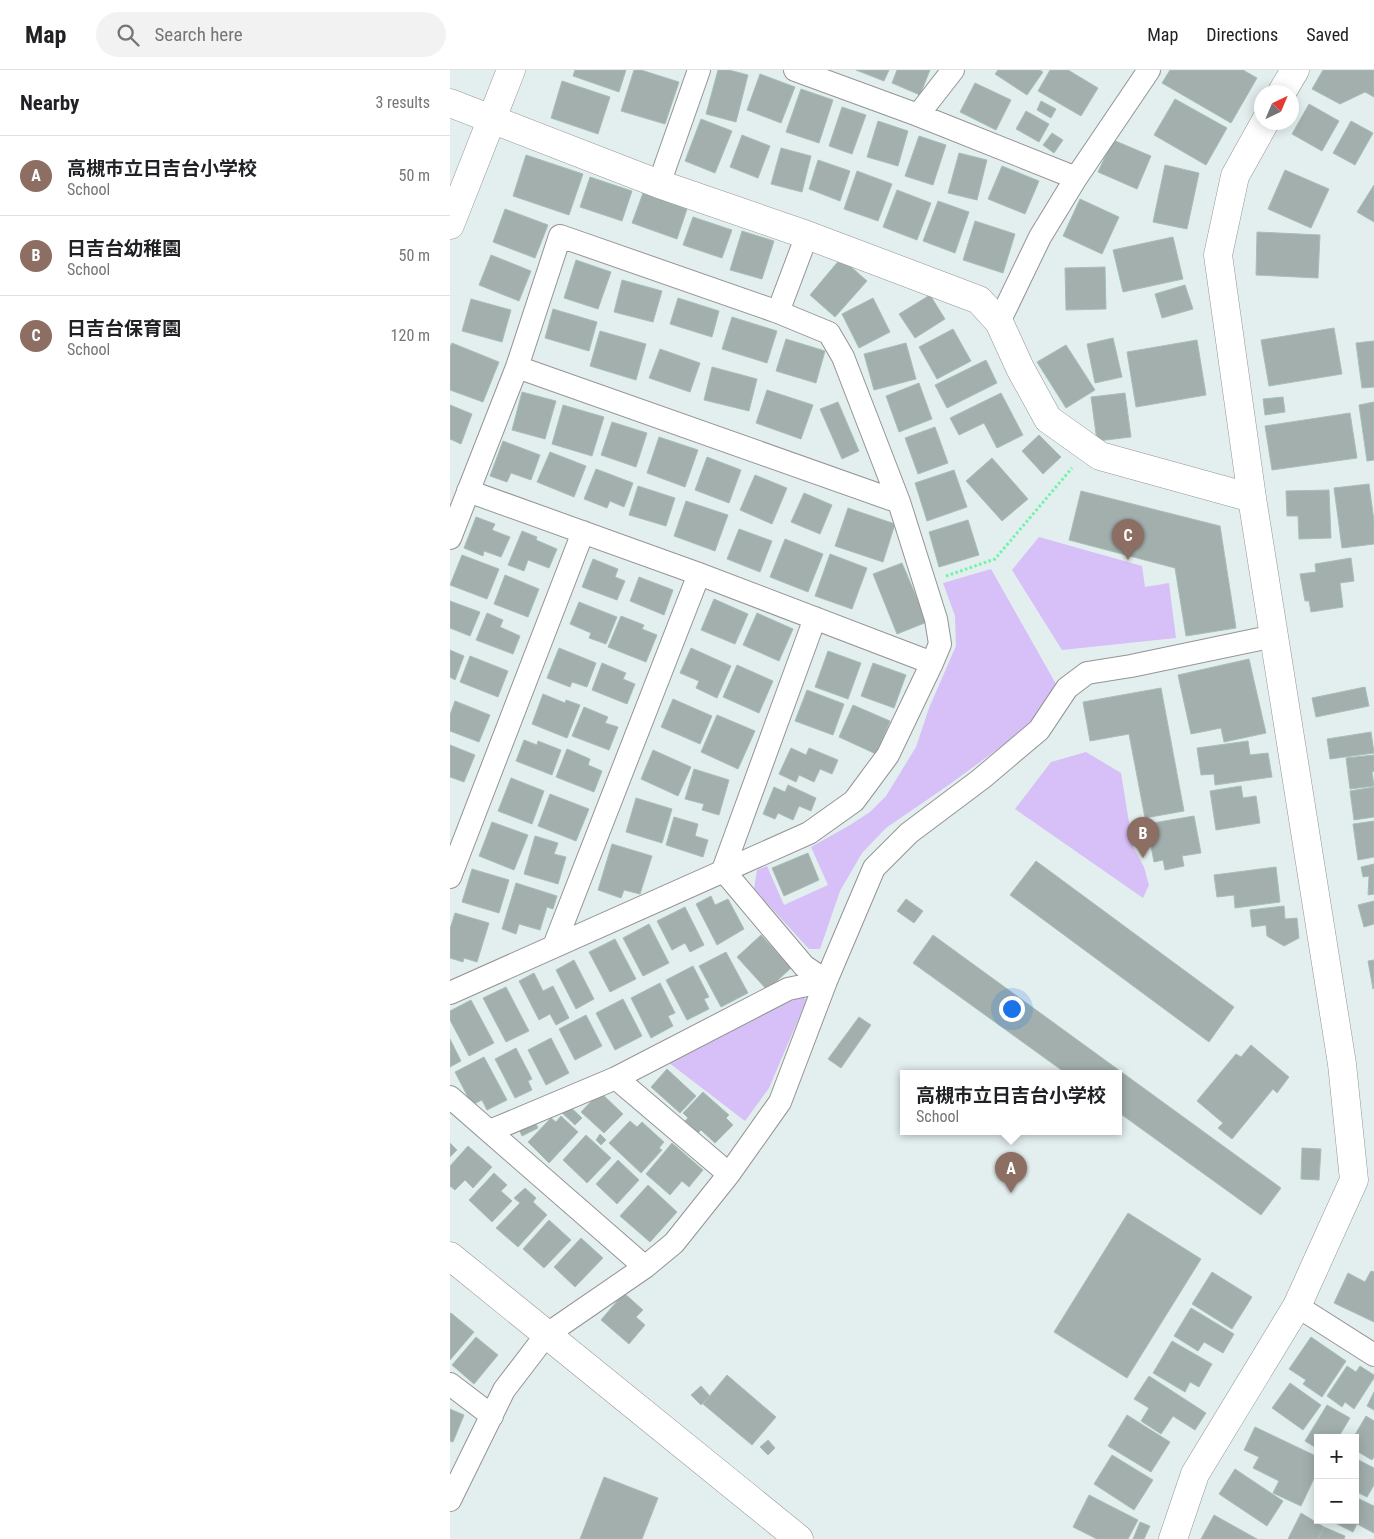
<!DOCTYPE html>
<html lang="en">
<head>
<meta charset="utf-8">
<style>
	:root { --surface:#fff; --page:#f2f2f2; --text:#202124; --muted:#757577; --line:#e0e0e0; --accent:#b45309 }
	body { margin:0; font-family:"Roboto Condensed","Noto Sans JP",sans-serif; background:var(--page); color:var(--text) }
	.controls { position:absolute; right:15px; bottom:15px; display:grid; overflow:hidden; border-radius:0px; box-shadow:0 2px 12px #0003 }
	.controls button { width:45px; height:45px; display:grid; place-items:center; padding:0; border:0; border-bottom:1px solid var(--line); background:var(--surface); color:var(--text); font:25px sans-serif }
	.compass { position:absolute; left:804px; top:15px; width:45px; height:45px; border-radius:50%; background:var(--surface); box-shadow:0 2px 12px #0003; rotate:44deg }
	.you { position:absolute; left:561px; top:938px; width:18px; height:18px; margin:-12px; border:4px solid #fff; border-radius:50%; background:#1a73e8; box-shadow:0 0 0 8px #1a73e833 }
	.badge { display:grid; place-items:center; width:32px; height:32px; border-radius:50%; background:var(--accent); color:#fff; font-size:16px; font-weight:700 }
	.pin { position:absolute; translate:-50% -41px; filter:drop-shadow(0 1px 2px #0008) }
	.pin::after { content:''; position:absolute; top:26px; width:18px; height:15px; background:inherit; clip-path:polygon(0 0,100% 0,50% 100%) }
	.popup { position:absolute; left:450px; top:1000px; width:222px; height:65px; box-sizing:border-box; display:grid; place-content:center; border-radius:0px; background:var(--surface); filter:drop-shadow(0 1px 4px #0005); font-size:16px; white-space:nowrap; color:var(--muted) }
	.popup b { font-size:19px; color:var(--text) }
	.popup::after { content:''; position:absolute; left:50%; top:100%; margin-left:-10px; border:10px solid transparent; border-top-color:var(--surface) }
	.list { margin:0; padding:0; list-style:none }
	h2 { display:flex; justify-content:space-between; align-items:center; height:65px; margin:0; padding:0 20px; font-size:21px }
	h2 small { font-size:16px; font-weight:400; color:var(--muted) }
	.list li { display:grid; grid-template-columns:32px 1fr auto; gap:15px; align-items:center; box-sizing:border-box; height:80px; padding:0 20px; border-top:1px solid var(--line) }
	.list b { display:block; font-size:19px; white-space:nowrap }
	.list p { margin:0; font-size:16px; white-space:nowrap; color:var(--muted) }
	.list em { font-size:16px; font-style:normal; color:var(--muted) }
	.icon { flex:none; width:28px; height:28px; fill:none; stroke:currentColor; stroke-width:2; stroke-linecap:round; stroke-linejoin:round }
	.map { position:relative; flex:none; width:924px; height:1469px; overflow:hidden }
	header { display:flex; align-items:center; gap:30px; box-sizing:border-box; height:70px; padding:0 25px; background:var(--surface); border-bottom:1px solid var(--line) }
	header strong { font-size:24px }
	nav { display:flex; gap:28px; margin-inline-start:auto; font-size:18px }
	.search { width:350px; height:45px; background:var(--page); display:flex; align-items:center; gap:12px; box-sizing:border-box; padding:0 18px; border-radius:28px; color:var(--muted); font-size:19px }
	main { display:flex }
	aside { flex:1; background:var(--surface) }
	.map>svg:first-child { display:block }
	.park { fill:#d7c0f7 }
	.building { fill:#a2afac; stroke:#a6bfb9 }
	.lines { fill:none; stroke-linecap:round; stroke-linejoin:round }
	.minor-casing { stroke:#949494; stroke-width:24 }
	.tertiary-casing { stroke:#949494; stroke-width:29 }
	.path { stroke:#6cf5a8; stroke-width:3; stroke-dasharray:2.5 2.5; stroke-linecap:butt }
	.minor { stroke:#fff; stroke-width:22 }
	.tertiary { stroke:#fff; stroke-width:28 }
</style>
</head>
<body>
<header>
<strong>Map</strong>
<div class="search"><svg class="icon" aria-label="search" viewBox="0 0 24 24"><circle cx="10" cy="10" r="6"/><path d="M15 15l6 6"/></svg>Search here</div>
<nav><a>Map</a><a>Directions</a><a>Saved</a></nav>
</header>
<main>
<aside>
<h2>Nearby<small>3 results</small></h2>
<ul class="list">
<li><span class="badge" style="background:#8d6e63">A</span><div><b>高槻市立日吉台小学校</b><p>School</p></div><em>50 m</em></li>
<li><span class="badge" style="background:#8d6e63">B</span><div><b>日吉台幼稚園</b><p>School</p></div><em>50 m</em></li>
<li><span class="badge" style="background:#8d6e63">C</span><div><b>日吉台保育園</b><p>School</p></div><em>120 m</em></li>
</ul>
</aside>
<div class="map">
<svg width="924" height="1469" viewBox="0 0 924 1469">
	<rect width="100%" height="100%" fill="#e3eeee"/>
	<path class="park" d="M589,467L692,496L695,517L719,513L726,568L612,580L562,500Z
		M541,499L606,614L586,646L567,665L500,714L436,758L412,783L390,821L370,879H359L304,819L307,800L317,796L334,835L378,815L361,777L400,755L420,742L436,726L466,677L479,638L506,576L505,546L493,513Z
		M636,682L671,703L683,777L694,797L699,815L693,828L565,739L601,692Z
		M350,927L357,929L319,1018L295,1051L214,989Z"/>
	<path class="building" d="M125,0H176L169,22L123,6Z
		M184,0H191L229,12L215,54L171,41Z
		M268,0H279L298,5L286,52L256,44Z
		M406,0H439L434,11Z
		M447,0H480L470,25L442,13Z
		M548,0H590L593,2L577,25L545,4Z
		M600,0H618L648,18L631,46L588,21Z
		M720,0H793L807,8L781,53L712,13Z
		M873,0H924V27L915,22L890,34L862,19Z
		M310,4L345,17L331,53L297,40Z
		M112,11L160,27L148,64L101,48Z
		M525,13L561,30L546,60L510,42Z
		M351,19L383,30L369,73L336,62Z
		M725,29L777,58L756,95L704,65Z
		M591,31L606,39L601,48L587,40Z
		M859,34L889,51L872,81L842,64Z
		M392,37L416,45L402,84L379,76Z
		M576,41L599,54L589,72L566,59Z
		M251,49L282,61L265,103L235,91Z
		M428,51L458,61L448,96L417,87Z
		M901,51L923,63L905,95L883,83Z
		M602,63L613,70L604,83L593,75Z
		M292,65L320,76L308,108L280,97Z
		M469,66L496,75L483,115L455,106Z
		M663,70L701,86L687,119L648,102Z
		M331,78L361,86L352,122L321,114Z
		M509,83L537,90L527,130L498,123Z
		M76,85L133,104L119,145L63,126Z
		M368,90L400,101L390,131L359,119Z
		M715,95L749,103L737,159L703,152Z
		M552,96L589,111L575,144L538,129Z
		M835,100L879,119L861,158L818,139Z
		M407,101L442,114L428,151L394,139Z
		M140,107L182,121L172,151L130,137Z
		M924,115V152L907,142Z
		M447,120L481,133L467,170L433,157Z
		M193,123L237,139L227,169L182,153Z
		M630,129L669,147L652,184L613,166Z
		M488,131L519,142L505,183L473,171Z
		M55,139L98,155L85,188L43,172Z
		M243,147L282,160L272,188L233,175Z
		M525,151L565,164L553,203L513,190Z
		M292,161L324,171L312,209L280,200Z
		M807,162L870,165L868,208L806,205Z
		M723,167L733,209L673,222L663,180Z
		M41,185L81,201L69,231L29,215Z
		M391,188L417,211L385,247L360,225Z
		M126,190L161,202L148,239L114,228Z
		M655,197L656,239L616,240L615,198Z
		M172,210L212,221L203,252L164,242Z
		M735,215L743,239L712,248L705,224Z
		M480,225L495,249L465,268L449,244Z
		M228,228L269,241L262,267L220,254Z
		M423,228L440,262L409,278L392,244Z
		M21,229L61,240L52,272L12,261Z
		M103,239L147,252L139,281L95,268Z
		M282,247L327,261L317,293L272,279Z
		M884,258L892,304L819,316L811,270Z
		M503,259L521,291L487,309L469,277Z
		M150,261L196,274L186,310L140,296Z
		M663,268L672,307L645,313L637,274Z
		M336,269L375,281L366,313L326,301Z
		M747,270L756,325L686,337L677,282Z
		M924,271V317L912,318L906,273Z
		M2,273L49,292L33,332L0,320V277Z
		M456,273L466,309L424,320L414,284Z
		M616,275L645,320L616,338L587,292Z
		M210,279L250,293L240,322L199,308Z
		M536,290L547,313L497,338L485,315Z
		M262,297L307,309L299,341L254,330Z
		M469,313L482,349L449,362L436,326Z
		M317,320L363,335L351,369L306,353Z
		M72,322L106,331L95,369L62,360Z
		M551,323L573,365L547,378L534,353L509,365L500,348Z
		M675,323L681,367L647,371L641,327Z
		M833,327L835,342L815,345L813,329Z
		M388,332L409,381L392,389L370,339Z
		M924,332V390L917,391L909,335Z
		M0,335L22,344L11,374L0,369Z
		M113,335L154,347L142,386L102,374Z
		M900,343L907,388L822,400L815,356Z
		M162,352L197,363L186,397L151,385Z
		M485,357L498,393L468,404L455,368Z
		M589,365L611,387L593,404L572,381Z
		M209,367L248,380L235,417L197,403Z
		M53,371L90,385L81,410L61,403L57,412L40,406Z
		M100,382L136,396L124,427L87,412Z
		M257,387L291,400L279,433L245,420Z
		M542,388L578,429L552,451L516,411Z
		M146,399L183,413L174,437L160,431L157,438L134,429Z
		M504,400L517,437L477,451L465,413Z
		M305,405L337,418L322,454L290,440Z
		M919,414L924,451V474L892,478L884,418Z
		M188,416L225,428L216,456L179,445Z
		M879,420L881,468L849,469L848,446H837L836,421Z
		M631,421L770,456L786,558L736,566L725,498L619,470Z
		M354,423L382,435L370,464L341,452Z
		M236,431L278,445L265,481L224,466Z
		M398,438L445,454L433,492L385,476Z
		M26,447L45,454L42,460L60,467L51,487L34,481L33,486L14,478Z
		M518,450L529,485L489,497L479,462Z
		M289,459L322,471L310,502L277,489Z
		M72,461L87,467L86,470L107,479L99,498L78,490L74,501L58,495Z
		M335,469L373,484L358,522L320,507Z
		M380,484L417,498L402,539L365,526Z
		M12,485L49,499L37,529L0,515Z
		M901,488L904,511L890,513L893,537L861,542L859,531H855L850,504L866,502L865,494Z
		M143,489L168,499L165,507L175,511L167,530L132,517Z
		M452,493L477,552L447,564L423,504Z
		M55,505L89,519L78,547L44,534Z
		M189,507L223,520L214,545L180,531Z
		M264,529L298,544L285,574L251,560Z
		M0,531L30,542L20,566L0,558Z
		M129,532L167,547L156,574L139,568L141,563L120,554Z
		M37,543L53,550L50,557L70,566L63,584L26,570Z
		M307,543L343,559L329,591L293,575Z
		M171,546L194,555L192,559L207,565L196,592L158,577Z
		M109,578L146,593L137,617L122,612L120,617L97,608Z
		M241,578L281,596L267,628L246,618L249,611L230,603Z
		M0,580L14,586L5,610L0,607Z
		M378,581L411,593L398,629L365,617Z
		M20,586L58,601L48,627L10,612Z
		M799,589L816,663L774,672L771,658L741,664L728,605Z
		M152,593L176,603L173,609L185,614L177,634L142,620Z
		M423,593L456,605L444,638L411,626Z
		M287,595L323,611L309,643L273,627Z
		M915,617L919,636L866,647L862,628Z
		M711,618L734,741L695,748L679,664L640,671L633,632Z
		M357,620L394,634L383,665L345,651Z
		M93,624L115,633L116,630L130,635L117,668L82,654Z
		M223,629L262,646L250,674L211,657Z
		M5,631L40,645L29,672L0,661V645Z
		M403,635L440,651L426,684L389,667Z
		M134,637L158,647L155,653L168,657L159,680L122,666Z
		M267,645L305,661L288,699L251,682Z
		M921,662L924,683L880,689L877,669Z
		M74,670L87,675L88,671L111,680L102,705L66,691Z
		M798,671L800,685L818,683L822,707L765,715L764,704L751,705L747,678Z
		M0,675L25,685L14,712L0,707Z
		M341,678L356,685L359,678L388,690L382,704L370,699L364,712L349,705L346,712L329,704Z
		M117,679L140,689L138,695L152,701L144,722L106,707Z
		M203,680L241,697L228,726L191,709Z
		M924,685V701L922,702L924,716L900,719L896,688Z
		M244,699L279,710L269,745L252,740L254,734L235,729Z
		M61,708L94,721L82,754L48,741Z
		M338,715L366,728L361,741L349,736L343,750L328,743L325,749L313,744L324,717L335,722Z
		M791,716L793,728L806,726L810,753L766,760L760,721Z
		M924,717V747L904,750L900,721Z
		M100,724L139,739L126,771L88,756Z
		M186,728L222,739L212,773L176,762Z
		M744,746L751,783L732,786L734,796L715,800L713,790L704,792L701,776L695,777L691,755Z
		M224,747L248,754L245,766L258,770L253,787L216,775Z
		M924,751V787L908,790L903,754Z
		M42,752L78,765L64,800L29,786Z
		M85,766L108,773L104,784L116,787L108,814L74,804Z
		M162,774L202,786L190,824L174,820L171,828L148,820Z
		M358,783L369,810L334,826L322,798Z
		M586,791L784,937L759,972L560,825Z
		M924,794V824L918,825L919,806L913,807L911,797Z
		M826,797L830,832L785,838L784,825L767,827L764,805Z
		M22,799L59,810L49,843L12,832Z
		M66,813L107,826L103,839L97,837L90,860L69,854L66,864L52,859Z
		M261,826L265,835L278,829L294,859L267,875L246,834Z
		M456,829L473,841L464,853L447,841Z
		M924,831V854L914,857L908,835Z
		M834,836L835,849L847,848L849,868L834,876L817,866L816,855L802,857L800,840Z
		M235,837L254,875L240,882L235,873L222,880L207,851Z
		M5,843L39,853L27,892L14,888L13,892L0,888V859Z
		M199,854L219,893L193,906L173,868Z
		M311,865L341,898L317,920L287,887Z
		M483,865L831,1118L811,1145L668,1042V1004H617L463,893Z
		M165,869L186,909L160,922L139,882Z
		M276,882L298,923L271,937L249,896Z
		M124,890L144,929L126,939L106,900Z
		M924,890V918L923,919L918,891Z
		M243,896L259,927L254,929L259,939L237,950L216,910Z
		M84,903L93,921L103,916L119,948L106,955L100,944L89,950L69,911Z
		M210,913L225,943L218,946L223,956L201,968L181,928Z
		M56,917L79,961L56,972L33,928Z
		M173,929L192,966L165,980L146,943Z
		M21,930L44,973L19,986L0,950V941Z
		M136,945L152,976L125,990L109,959Z
		M409,947L421,955L391,998L378,989Z
		M101,968L119,1003L96,1015L78,980Z
		M0,969L11,991L0,997Z
		M801,975L839,1007L827,1023L823,1019L782,1069L768,1058L773,1053L747,1031L786,984L791,987Z
		M66,978L82,1009L78,1011L82,1020L65,1028L45,989Z
		M34,987L57,1030L37,1040L32,1030L22,1035L5,1002Z
		M217,999L246,1026L230,1043L201,1017Z
		M150,1022L173,1044L154,1063L131,1042Z
		M253,1022L279,1045L276,1048L283,1055L265,1073L251,1060L248,1063L235,1051L238,1048L233,1043Z
		M116,1033L132,1048L125,1055L109,1040Z
		M111,1046L128,1062L99,1093L78,1072L101,1048L106,1052Z
		M84,1050L88,1058L72,1066L68,1057Z
		M180,1051L187,1057L192,1052L214,1072L209,1078L212,1080L191,1103L159,1073Z
		M150,1064L156,1070L151,1075L146,1070Z
		M136,1065L161,1088L137,1113L113,1090Z
		M0,1073L7,1080L0,1087Z
		M222,1073L253,1100L239,1117L232,1111L220,1125L196,1104Z
		M18,1076L42,1097L23,1118L15,1110L5,1120L0,1116V1096Z
		M852,1078L871,1079L869,1110L851,1109Z
		M168,1090L189,1110L167,1134L146,1114Z
		M44,1103L57,1115L51,1121L62,1131L42,1152L19,1130Z
		M198,1115L227,1142L200,1172L170,1146Z
		M75,1118L86,1128L83,1132L97,1145L68,1177L46,1158L70,1133L64,1128Z
		M678,1143L751,1189L677,1308L604,1262Z
		M99,1150L121,1170L94,1198L73,1179Z
		M131,1168L153,1188L125,1217L104,1197Z
		M921,1201L924,1202V1252L884,1233L898,1203L915,1212Z
		M762,1202L802,1227L782,1259L742,1234Z
		M174,1223L193,1240L186,1247L195,1255L179,1274L151,1250Z
		M741,1238L784,1264L773,1283L754,1272L748,1281L724,1266Z
		M1,1243L24,1262L0,1290V1244Z
		M26,1267L48,1285L24,1314L2,1295Z
		M861,1267L896,1291L872,1327L853,1314L856,1310L839,1299Z
		M722,1271L762,1294L749,1317L740,1312L735,1322L703,1303Z
		M897,1296L906,1302L910,1296L924,1305V1308L904,1339L895,1332L892,1337L877,1326Z
		M277,1305L326,1347L302,1375L253,1334Z
		M699,1306L756,1343L745,1360L723,1346L711,1364L691,1351L699,1338L684,1329Z
		M840,1313L871,1335L853,1360L822,1338Z
		M251,1316L260,1326L251,1335L241,1325Z
		M924,1322V1340L917,1336Z
		M877,1335L900,1348L888,1368H868V1379L855,1371Z
		M0,1339L14,1345L3,1372L0,1371Z
		M677,1345L720,1372L701,1402L658,1376Z
		M916,1346L924,1351V1387L922,1390L905,1380V1368H903Z
		M805,1357L868,1387V1400L851,1436L823,1423L829,1411L803,1398L809,1387L794,1380Z
		M318,1370L325,1378L318,1385L310,1377Z
		M662,1385L703,1410L684,1440L644,1414Z
		M905,1388L924,1398V1415L917,1427L905,1421Z
		M785,1399L833,1431L817,1456L769,1424Z
		M154,1407L208,1428L192,1469H130Z
		M639,1425L688,1450L678,1469H647L623,1457Z
		M905,1427L924,1436V1463L907,1454L903,1462L879,1450H905Z
		M851,1443L874,1457L868,1469H838Z
		M764,1445L807,1469H751Z
		M690,1452L700,1456L694,1469H683Z
		M874,1457L895,1466L894,1469H868Z"/>
	<g class="lines">
		<defs>
			<path id="minor" d="M345,0L468,45L503,0
				M468,45L626,108
				M209,114L249,0
				M328,242L357,165
				M549,252L590,167L626,108L699,0
				M67,297L449,432
				M18,421L249,504L482,593
				M0,468L67,297L110,166L328,242L379,263L393,287L449,432L486,549L490,574L482,593L438,685L404,731L359,763L0,923
				M273,800L365,548
				M273,800L354,896L376,911
				M0,807L133,462
				M104,876L249,504
				M166,1008L338,919L376,911
				M0,1027L195,1197
				M40,1061L166,1008L279,1104
				M847,1236L924,1285
				M0,1314L42,1346
				M0,1430L54,1320L96,1265L195,1197L224,1173L279,1104L330,1032L376,911L424,798L459,763L531,709L589,660L617,618L637,603L681,596L824,566"/>
			<path id="tertiary" d="M832,22L845,0
				M0,33L209,114L357,165L529,230L549,252L570,298L598,349L650,386L802,428
				M0,155L61,0
				M0,1186L349,1469
				M723,1469L745,1404L847,1236L904,1110L892,994L802,428L768,185L785,106L815,52"/>
		</defs>
		<use href="#minor" class="minor-casing"/>
		<use href="#tertiary" class="tertiary-casing"/>
		<path class="path" d="M496,506L545,489L622,398"/>
		<use href="#minor" class="minor"/>
		<use href="#tertiary" class="tertiary"/>
	</g>
</svg>
<div class="controls">
<button>+</button>
<button>−</button>
</div>
<svg class="compass" viewBox="-18 -18 36 36"><path d="M0-13l5 13h-10z" fill="#e53935"/><path d="M0 13l5-13h-10z" fill="#757577"/></svg>
<div class="you"></div>
<div class="pin badge" style="left:561px;top:1123px;background:#8d6e63">A</div>
<div class="popup"><b>高槻市立日吉台小学校</b>School</div>
<div class="pin badge" style="left:693px;top:788px;background:#8d6e63">B</div>
<div class="pin badge" style="left:678px;top:490px;background:#8d6e63">C</div>
</div>
</main>
</body>
</html>
